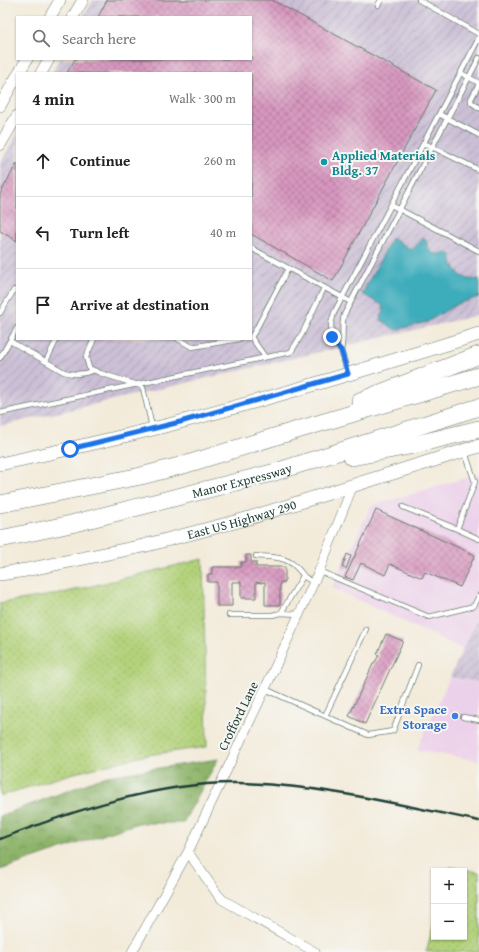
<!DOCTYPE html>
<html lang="en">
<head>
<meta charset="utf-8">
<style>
	:root { --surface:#fff; --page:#f6f6f6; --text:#222; --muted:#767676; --line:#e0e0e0 }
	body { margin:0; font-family:"Gentium Book Plus",serif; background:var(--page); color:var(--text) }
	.controls { position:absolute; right:12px; bottom:12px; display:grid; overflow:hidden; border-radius:0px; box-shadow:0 1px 3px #0004 }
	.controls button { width:36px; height:36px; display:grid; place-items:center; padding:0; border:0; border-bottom:1px solid var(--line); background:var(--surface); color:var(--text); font:20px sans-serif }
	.stop { position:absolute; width:12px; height:12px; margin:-9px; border:3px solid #1a73e8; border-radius:50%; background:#fff }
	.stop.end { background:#1a73e8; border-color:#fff; box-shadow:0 1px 4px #0008 }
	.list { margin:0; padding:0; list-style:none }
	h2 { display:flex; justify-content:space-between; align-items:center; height:52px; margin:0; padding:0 16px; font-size:17px }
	h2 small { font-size:13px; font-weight:400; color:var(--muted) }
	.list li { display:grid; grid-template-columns:26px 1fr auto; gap:12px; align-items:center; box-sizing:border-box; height:72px; padding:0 16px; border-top:1px solid var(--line) }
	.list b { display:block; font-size:15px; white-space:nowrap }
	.list em { font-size:13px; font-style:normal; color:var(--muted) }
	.icon { flex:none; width:22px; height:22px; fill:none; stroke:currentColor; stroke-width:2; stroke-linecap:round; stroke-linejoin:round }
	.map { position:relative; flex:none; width:479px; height:952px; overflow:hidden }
	.search { position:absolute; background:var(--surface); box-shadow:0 1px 3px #0004; left:16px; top:16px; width:236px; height:44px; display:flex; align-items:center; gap:10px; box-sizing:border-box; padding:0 14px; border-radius:0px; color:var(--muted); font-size:15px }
	.panel { position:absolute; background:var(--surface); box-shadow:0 1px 3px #0004; left:16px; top:72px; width:236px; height:268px; border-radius:0px }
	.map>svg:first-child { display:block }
	.built { fill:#ecd1ea }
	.industrial { fill:url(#industrial-furrows) }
	.grass { fill:url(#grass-dots); stroke:#688857 }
	.forest { fill:url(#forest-crowns); stroke:#56784f }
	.water { fill:#3dacbb; stroke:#2e7478 }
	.building { fill:url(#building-cross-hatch) }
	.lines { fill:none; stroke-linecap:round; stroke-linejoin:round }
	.service-casing { stroke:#697a6e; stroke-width:6 }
	.minor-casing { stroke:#697a6e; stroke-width:10 }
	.tertiary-casing { stroke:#697a6e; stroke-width:12 }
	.secondary-casing { stroke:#697a6e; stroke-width:14 }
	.motorway-casing { stroke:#697a6e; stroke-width:18 }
	.service { stroke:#fff; stroke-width:4.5 }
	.minor { stroke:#fff; stroke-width:9 }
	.tertiary { stroke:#fff; stroke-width:11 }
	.secondary { stroke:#fff; stroke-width:13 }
	.motorway { stroke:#fff; stroke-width:17 }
	.rail { stroke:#1f3d34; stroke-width:2.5 }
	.route { stroke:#1a73e8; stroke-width:5 }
	.culture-dot { fill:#0f9aa8; stroke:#f6f6f2; stroke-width:1.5 }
	.shop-dot { fill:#3f7fe0; stroke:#f6f6f2; stroke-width:1.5 }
	.labels { text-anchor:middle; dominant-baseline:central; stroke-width:4; stroke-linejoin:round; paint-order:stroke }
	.culture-label { font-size:13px; font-weight:bold; fill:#0d838f; stroke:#f6f6f2; text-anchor:start }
	.street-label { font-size:13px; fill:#1f3d34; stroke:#f6f6f2 }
	.shop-label { font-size:13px; font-weight:bold; fill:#366cbe; stroke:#f6f6f2; text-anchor:end }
</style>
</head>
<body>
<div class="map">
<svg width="479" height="952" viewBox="0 0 479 952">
	<defs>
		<pattern id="industrial-furrows" width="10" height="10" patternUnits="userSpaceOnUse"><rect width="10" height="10" fill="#cbbfd5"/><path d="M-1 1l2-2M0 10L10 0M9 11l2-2" fill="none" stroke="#a49cae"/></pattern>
		<pattern id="grass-dots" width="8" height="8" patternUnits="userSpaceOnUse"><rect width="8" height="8" fill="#b2d27a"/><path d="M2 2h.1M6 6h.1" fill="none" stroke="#99b56a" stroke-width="1.8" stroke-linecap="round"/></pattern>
		<pattern id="forest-crowns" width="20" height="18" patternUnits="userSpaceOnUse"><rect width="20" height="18" fill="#8db46a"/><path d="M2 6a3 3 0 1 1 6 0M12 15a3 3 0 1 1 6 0" fill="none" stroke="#739458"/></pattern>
		<pattern id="building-cross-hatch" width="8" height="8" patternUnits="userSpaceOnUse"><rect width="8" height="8" fill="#d897bf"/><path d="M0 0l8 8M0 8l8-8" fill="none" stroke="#af7c9c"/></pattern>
	</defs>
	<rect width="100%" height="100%" fill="#f6f6f2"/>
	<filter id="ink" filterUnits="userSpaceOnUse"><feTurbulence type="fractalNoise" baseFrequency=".025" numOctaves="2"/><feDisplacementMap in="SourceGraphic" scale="8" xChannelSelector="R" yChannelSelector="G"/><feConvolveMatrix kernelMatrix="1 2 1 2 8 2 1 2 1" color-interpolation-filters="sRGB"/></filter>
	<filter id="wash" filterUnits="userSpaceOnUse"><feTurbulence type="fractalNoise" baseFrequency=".012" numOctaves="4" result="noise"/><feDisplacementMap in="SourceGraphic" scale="16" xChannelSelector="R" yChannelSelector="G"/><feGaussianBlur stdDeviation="0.9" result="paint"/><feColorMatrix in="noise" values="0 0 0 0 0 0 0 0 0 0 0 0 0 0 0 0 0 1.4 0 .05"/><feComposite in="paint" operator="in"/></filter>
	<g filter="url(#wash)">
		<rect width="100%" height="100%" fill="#f3ebda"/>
		<path class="built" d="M479,474V616L463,649L332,588L371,506Z
			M450,677L479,682V761L417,750Z"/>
		<path class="industrial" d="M93,0H479V315L0,426V164L17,134V339H251V73H52L59,59H251V17H83Z
			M479,616V682L450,677L463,649Z"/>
		<path class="grass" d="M203,559L207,747L147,755L67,775L0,796V603L59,594Z
			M450,867L479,872V952H426L434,923V937H464V871H449Z"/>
		<path class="forest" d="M218,759L183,823H138L0,870V816L107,776Z"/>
		<path class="water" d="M392,238L412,250L424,238L426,240C427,251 434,258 445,252L451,255C453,270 462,282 479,279V297L457,304L427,322L396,330L380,319L384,311L382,305L362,294Z"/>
		<g id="blocks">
			<path class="building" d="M107,0H272L436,90L333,281L251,234V73H67L75,59H251V17H98Z
				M17,163V241L0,231V194Z
				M376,510L475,555L460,587L425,572L422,578L390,564L385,575L361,563L353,580L345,577Z
				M347,554L351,556L346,569L342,567Z
				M246,555H251V562H256V567H285V582H280V605H265V582L261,583L256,582V598H241V582H232V606H217V582H208V574H212V567H241V562H246Z
				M386,634L403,641L365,724L349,716L374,662H375L379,655L377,654Z"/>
		</g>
	</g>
	<g filter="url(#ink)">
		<use href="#blocks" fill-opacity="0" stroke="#697a6e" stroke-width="1"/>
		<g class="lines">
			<defs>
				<path id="service" d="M419,0L479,34
					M378,5L381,0
					M461,73L479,83
					M479,84L471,99V102L479,108
					M439,114L479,135
					M424,143L479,170
					M391,205L479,251
					M251,248L351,302
					M0,313L14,290
					M251,337L255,331L288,269
					M251,337L265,357
					M94,339L86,357L89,368L100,373L141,386L143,388L152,427
					M178,339L192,347L239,339
					M10,341L64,372C74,375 82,375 92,371
					M341,350C344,339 341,327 344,315L479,58
					M0,358L17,328
					M46,361L57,339
					M348,374L341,350L333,343L332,337L331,324L334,313L479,38
					M0,413L291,352L302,334L324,288
					M465,452L475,482L457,529L479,539
					M403,507L457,529
					M256,556C269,557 285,556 295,566C305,575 300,576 314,582
					M319,571L429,617L474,606L479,596
					M281,613L299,614
					M229,615H272L281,613L303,576
					M265,689L368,735L393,731L418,665
					M325,716L366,629
					M463,717L479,720"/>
				<path id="minor" d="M188,852L218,895L223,900L315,952
					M132,952L188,852L265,689L319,571L353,485"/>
				<path id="tertiary" d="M50,17L60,0
					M73,17L83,0
					M19,73L27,59
					M41,73L49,59
					M0,106L17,76
					M0,145L17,116"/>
				<g id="secondary">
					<path d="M0,464C60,451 120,438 180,422C280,396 380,365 479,334"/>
					<path id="s1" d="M0,574L26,570L143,546L246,519L479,446"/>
				</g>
				<g id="motorway">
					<path d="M360,401L479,355"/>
					<path d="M352,457L409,446L479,429"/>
					<path d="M0,504L141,476L187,464L277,436L479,376"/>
					<path id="s2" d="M0,539L71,524L272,473L479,407"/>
				</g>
			</defs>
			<use href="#service" class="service-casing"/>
			<use href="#minor" class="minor-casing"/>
			<use href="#tertiary" class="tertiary-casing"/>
			<use href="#secondary" class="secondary-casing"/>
			<use href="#motorway" class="motorway-casing"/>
			<use href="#service" class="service"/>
			<use href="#minor" class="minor"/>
			<use href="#tertiary" class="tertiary"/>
			<use href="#secondary" class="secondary"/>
			<use href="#motorway" class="motorway"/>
			<path class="rail" d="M0,839C72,811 159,782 237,783C317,784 401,805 479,821"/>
		</g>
	</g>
	<g class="lines" filter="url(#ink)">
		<path class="route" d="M70,449L180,422L348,374L341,350L334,343L332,337"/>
	</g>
	<circle class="culture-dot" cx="324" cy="162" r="4"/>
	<circle class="shop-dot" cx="455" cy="716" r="4"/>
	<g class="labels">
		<g class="culture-label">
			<text x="332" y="155">Applied Materials<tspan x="332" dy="15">Bldg. 37</tspan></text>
		</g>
		<g class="street-label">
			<text stroke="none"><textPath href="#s2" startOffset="249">Manor Expressway</textPath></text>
			<text stroke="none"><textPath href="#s1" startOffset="248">East US Highway 290</textPath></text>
			<text transform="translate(238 716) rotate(-64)">Crofford Lane</text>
		</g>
		<g class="shop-label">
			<text x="447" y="709">Extra Space<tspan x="447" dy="15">Storage</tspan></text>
		</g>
	</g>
</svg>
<div class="controls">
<button>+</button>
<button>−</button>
</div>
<div class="stop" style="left:70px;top:449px"></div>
<div class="stop end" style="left:332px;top:337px"></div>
<div class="search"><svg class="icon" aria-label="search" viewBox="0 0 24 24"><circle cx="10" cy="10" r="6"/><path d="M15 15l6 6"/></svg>Search here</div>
<section class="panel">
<h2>4 min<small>Walk · 300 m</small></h2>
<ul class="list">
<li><svg class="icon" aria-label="ahead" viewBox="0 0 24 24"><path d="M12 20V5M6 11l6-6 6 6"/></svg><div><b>Continue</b></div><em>260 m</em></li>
<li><svg class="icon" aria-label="left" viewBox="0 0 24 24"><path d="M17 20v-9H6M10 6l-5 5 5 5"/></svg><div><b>Turn left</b></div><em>40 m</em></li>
<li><svg class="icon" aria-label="arrive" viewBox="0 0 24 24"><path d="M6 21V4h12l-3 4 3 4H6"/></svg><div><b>Arrive at destination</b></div></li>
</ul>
</section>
</div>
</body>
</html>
